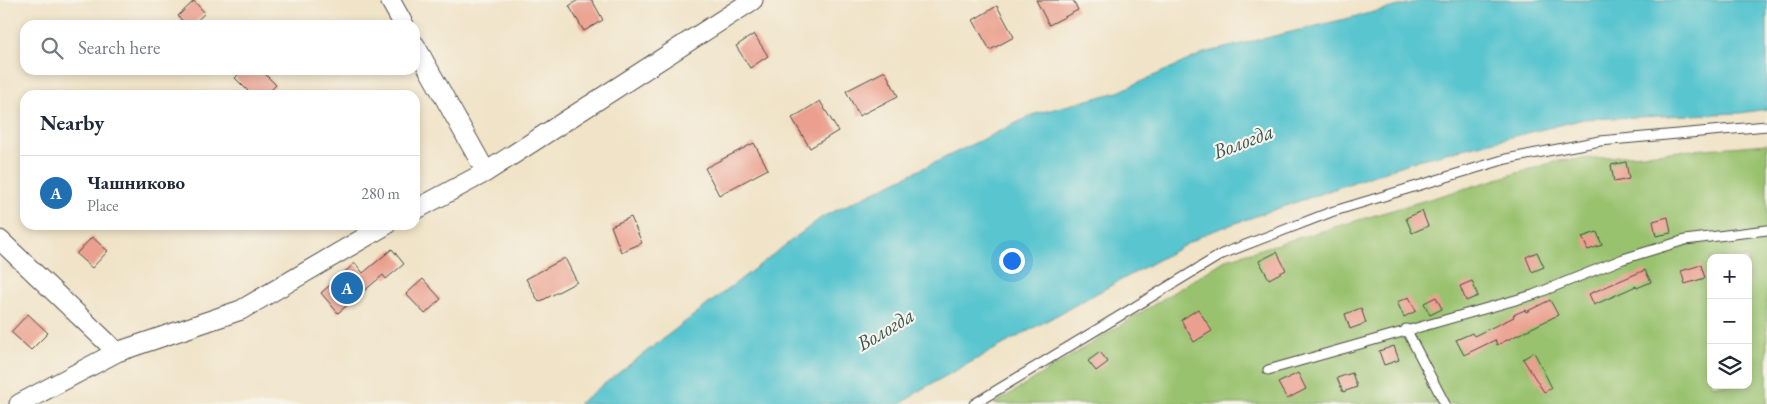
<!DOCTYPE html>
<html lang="en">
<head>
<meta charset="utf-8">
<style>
	:root { --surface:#fff; --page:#f2f2f3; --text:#1f2937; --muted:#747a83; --line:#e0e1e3; --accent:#1f6fb2 }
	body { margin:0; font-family:"EB Garamond",serif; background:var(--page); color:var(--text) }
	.controls { position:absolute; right:15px; bottom:15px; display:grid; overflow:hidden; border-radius:10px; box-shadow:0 2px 8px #0003 }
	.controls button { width:45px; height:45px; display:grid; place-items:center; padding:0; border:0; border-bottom:1px solid var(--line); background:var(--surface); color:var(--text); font:25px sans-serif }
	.you { position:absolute; left:1011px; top:260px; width:18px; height:18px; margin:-12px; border:4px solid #fff; border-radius:50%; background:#1a73e8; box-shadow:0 0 0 8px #1a73e833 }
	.badge { display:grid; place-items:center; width:32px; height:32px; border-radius:50%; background:var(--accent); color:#fff; font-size:16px; font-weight:700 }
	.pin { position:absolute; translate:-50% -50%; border:2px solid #fff; box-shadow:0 1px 5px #0006 }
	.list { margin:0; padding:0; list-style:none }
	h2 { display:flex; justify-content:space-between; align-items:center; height:65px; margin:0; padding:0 20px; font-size:21px }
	h2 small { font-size:16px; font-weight:400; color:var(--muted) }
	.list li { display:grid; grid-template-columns:32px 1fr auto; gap:15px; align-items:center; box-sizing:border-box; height:75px; padding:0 20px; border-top:1px solid var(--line) }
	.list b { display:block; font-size:19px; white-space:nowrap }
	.list p { margin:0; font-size:16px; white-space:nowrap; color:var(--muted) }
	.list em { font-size:16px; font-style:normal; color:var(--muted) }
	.icon { flex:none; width:28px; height:28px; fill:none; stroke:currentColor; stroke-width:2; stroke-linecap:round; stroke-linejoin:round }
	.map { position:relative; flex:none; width:1767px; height:404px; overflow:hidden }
	.search { position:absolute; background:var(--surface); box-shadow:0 2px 8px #0003; left:20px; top:20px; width:400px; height:55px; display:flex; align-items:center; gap:12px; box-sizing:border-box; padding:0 18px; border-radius:15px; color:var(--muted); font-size:19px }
	.panel { position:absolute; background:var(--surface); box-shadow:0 2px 8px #0003; left:20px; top:90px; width:400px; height:140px; border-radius:15px }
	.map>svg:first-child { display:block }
	.green { fill:#99c26e; stroke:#62764c; fill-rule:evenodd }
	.water { fill:#58c5cf; stroke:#42787d }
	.building { fill:#eba08f }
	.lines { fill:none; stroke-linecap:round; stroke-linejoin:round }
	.service-casing { stroke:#494742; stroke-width:11 }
	.minor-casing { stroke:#494742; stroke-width:21 }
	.service { stroke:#fff; stroke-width:9 }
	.minor { stroke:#fff; stroke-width:19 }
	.labels { text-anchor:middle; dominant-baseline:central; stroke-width:4.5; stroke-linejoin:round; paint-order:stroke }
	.water-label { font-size:21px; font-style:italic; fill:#38595c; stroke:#f7f3e8 }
</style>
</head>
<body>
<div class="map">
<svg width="1767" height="404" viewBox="0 0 1767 404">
	<rect width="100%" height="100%" fill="#f7f3e8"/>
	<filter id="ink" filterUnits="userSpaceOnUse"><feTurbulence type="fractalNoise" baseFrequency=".02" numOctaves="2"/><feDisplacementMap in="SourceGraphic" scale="10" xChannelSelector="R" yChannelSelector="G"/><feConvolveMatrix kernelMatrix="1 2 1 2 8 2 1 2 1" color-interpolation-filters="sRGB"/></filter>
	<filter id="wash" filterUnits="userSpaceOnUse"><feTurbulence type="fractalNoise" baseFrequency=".0096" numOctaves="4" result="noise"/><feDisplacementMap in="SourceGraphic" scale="20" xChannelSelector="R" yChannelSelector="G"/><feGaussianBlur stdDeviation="1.12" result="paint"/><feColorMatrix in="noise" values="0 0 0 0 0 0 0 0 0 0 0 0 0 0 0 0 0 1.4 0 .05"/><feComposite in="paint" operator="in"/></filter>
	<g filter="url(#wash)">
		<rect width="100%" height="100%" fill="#f0e3c7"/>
		<path class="green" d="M1767,144V404H994L1227,259L1558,161ZM1711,258H1748V385H1711Z"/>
		<path class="water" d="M1424,0H1767V109L1741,113L1584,119L1418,160L1207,233L922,389L901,404H578L822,217L1035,114L1118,92L1204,53Z"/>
		<g id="blocks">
			<path class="building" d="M578,0H592L603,20L584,31L569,6Z
				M1036,0H1073L1078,10L1049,25Z
				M194,1L205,13L192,25H186L178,16Z
				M997,6L1014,37L990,50L973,20Z
				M754,34L768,56L750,68L736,46Z
				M243,70H261L276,85L266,95H252L235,78Z
				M885,71L898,96L859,116L846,91Z
				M820,101L838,131L810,148L792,118Z
				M754,143L768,169L719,195L705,168Z
				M1626,162L1629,179L1614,182L1611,165Z
				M1422,211L1428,226L1412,233L1406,218Z
				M631,217L642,243L621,252L611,226Z
				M1668,217L1671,233L1656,236L1653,221Z
				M1597,232L1602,245L1588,250L1582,237Z
				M92,237L108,251L92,268L76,254Z
				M392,249L404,264L386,279L383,275L338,313L321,293L355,263L363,273Z
				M1277,252L1286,270L1269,279L1259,261Z
				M1537,252L1544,267L1532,272L1526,257Z
				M565,258L577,282L539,302L526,279Z
				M1701,265L1705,278L1685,284L1681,271Z
				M1645,270L1651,282L1637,288L1636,286L1594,305L1589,294Z
				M423,279L441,299L425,314L406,294Z
				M1472,281L1478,296L1466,301L1460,286Z
				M1409,297L1416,311L1404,317L1397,302Z
				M1436,297L1442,309L1430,315L1424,303Z
				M1550,300L1558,315L1497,345L1495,340L1464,355L1456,340L1472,333L1474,336L1514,317L1513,315L1525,310L1526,312Z
				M1361,308L1366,323L1350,329L1345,314Z
				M1198,309L1212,331L1194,342L1181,320Z
				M28,314L48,333L31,350L11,332Z
				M1394,346L1399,360L1384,365L1379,351Z
				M1100,352L1108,362L1096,371L1088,361Z
				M1534,352L1552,388L1544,392L1523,359Z
				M1298,373L1306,389L1287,399L1278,383Z
				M1352,373L1357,387L1343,392L1337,378Z"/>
		</g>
	</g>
	<g filter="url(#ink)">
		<use href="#blocks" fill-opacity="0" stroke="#494742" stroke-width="1"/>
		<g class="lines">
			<defs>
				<path id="service" d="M1406,329L1445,404
					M1268,370L1533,295L1623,259L1685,240L1767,230
					M974,404L1222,254L1331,212L1506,159L1600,141L1767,126"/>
				<path id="minor" d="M390,0L404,25
					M415,45L486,172
					M415,210L486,172L753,0
					M0,240L117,352
					M19,404L117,352L241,310L386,225"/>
			</defs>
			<use href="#service" class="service-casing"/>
			<use href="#minor" class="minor-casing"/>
			<use href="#service" class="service"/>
			<use href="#minor" class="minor"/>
		</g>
	</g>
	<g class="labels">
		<g class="water-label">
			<text transform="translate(1243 141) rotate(-21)">Вологда</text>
			<text transform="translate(885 329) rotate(-31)">Вологда</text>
		</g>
	</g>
</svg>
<div class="controls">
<button>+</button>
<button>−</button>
<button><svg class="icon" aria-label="layers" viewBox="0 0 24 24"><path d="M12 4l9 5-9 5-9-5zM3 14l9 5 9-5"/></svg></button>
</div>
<div class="you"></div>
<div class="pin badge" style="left:347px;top:288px">A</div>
<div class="search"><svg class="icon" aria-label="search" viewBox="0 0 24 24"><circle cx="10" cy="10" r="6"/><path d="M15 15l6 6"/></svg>Search here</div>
<section class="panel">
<h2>Nearby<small></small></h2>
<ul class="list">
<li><span class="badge">A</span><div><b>Чашниково</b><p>Place</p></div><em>280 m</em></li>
</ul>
</section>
</div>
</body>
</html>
